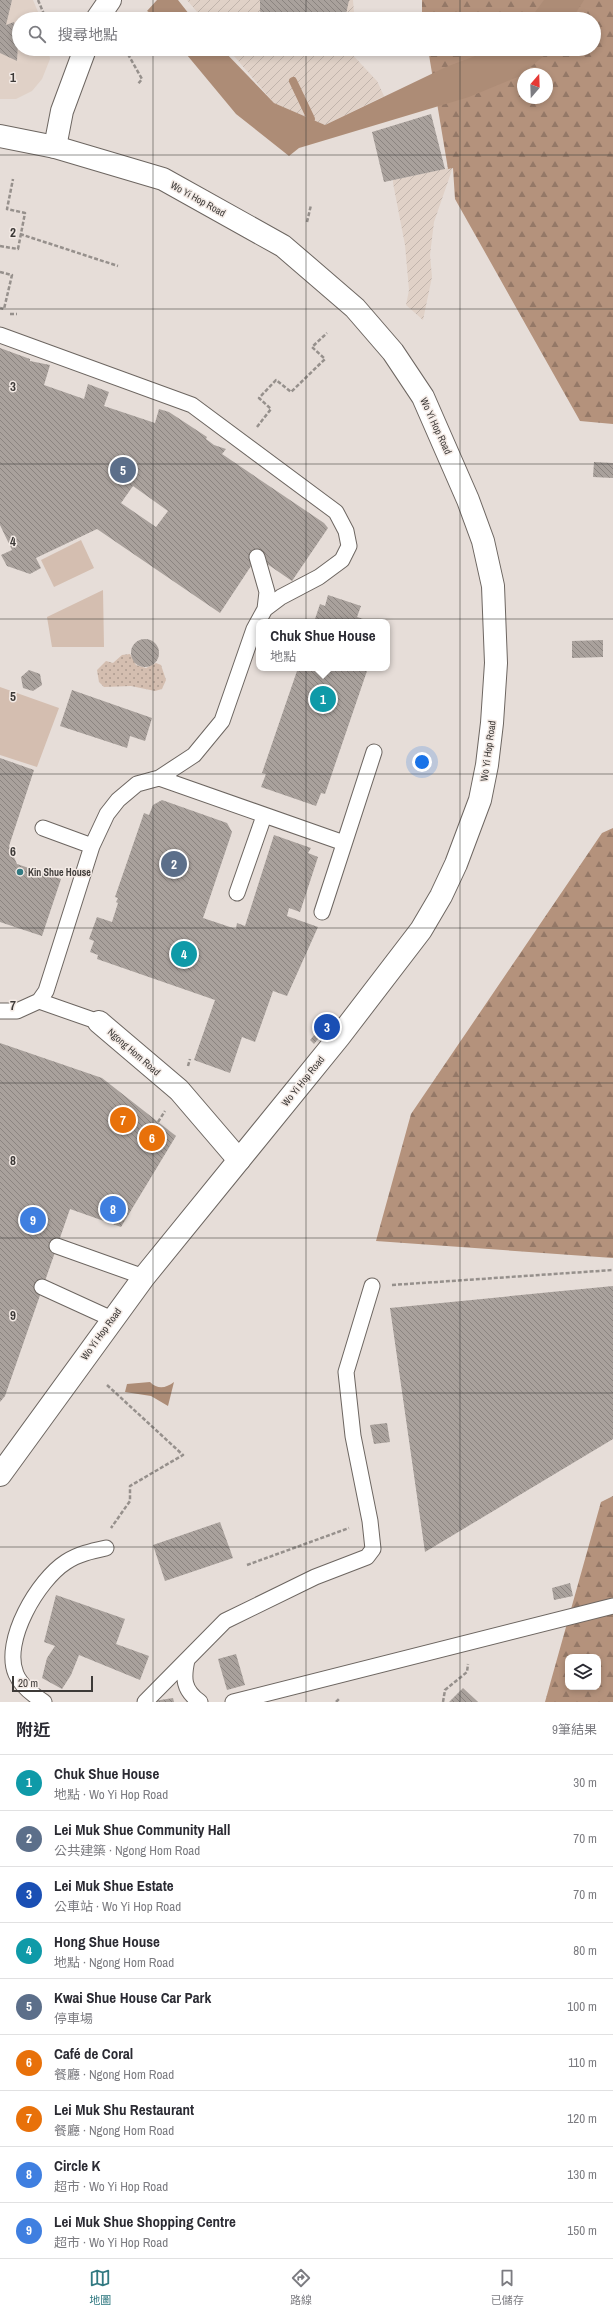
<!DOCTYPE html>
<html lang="zh-TW">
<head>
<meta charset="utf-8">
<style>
	:root { --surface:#fff; --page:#f7f7f7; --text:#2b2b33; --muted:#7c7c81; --line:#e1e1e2; --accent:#317981 }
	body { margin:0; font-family:"Archivo Narrow","Noto Sans TC",sans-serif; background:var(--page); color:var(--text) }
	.controls { position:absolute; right:12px; bottom:12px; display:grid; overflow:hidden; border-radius:8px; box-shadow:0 2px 6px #0003 }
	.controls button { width:36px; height:36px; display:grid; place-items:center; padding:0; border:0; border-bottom:1px solid var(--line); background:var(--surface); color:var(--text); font:20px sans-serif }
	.compass { position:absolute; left:517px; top:68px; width:36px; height:36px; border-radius:50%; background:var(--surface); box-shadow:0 2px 6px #0003; rotate:19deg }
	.scale { position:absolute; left:12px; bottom:10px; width:81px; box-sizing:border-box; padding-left:4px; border:2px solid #3d3a38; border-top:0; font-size:11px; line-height:14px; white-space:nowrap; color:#3d3a38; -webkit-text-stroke:3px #f3eae5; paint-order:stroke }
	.you { position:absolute; left:422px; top:762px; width:14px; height:14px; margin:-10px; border:3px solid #fff; border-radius:50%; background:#1a73e8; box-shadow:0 0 0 6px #1a73e833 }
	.badge { display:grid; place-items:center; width:26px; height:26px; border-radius:50%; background:var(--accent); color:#fff; font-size:13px; font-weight:700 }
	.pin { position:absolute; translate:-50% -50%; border:2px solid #fff; box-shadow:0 1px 4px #0006 }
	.popup { position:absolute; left:256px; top:619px; width:134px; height:52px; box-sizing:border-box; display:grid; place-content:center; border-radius:8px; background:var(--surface); filter:drop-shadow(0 1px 3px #0005); font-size:13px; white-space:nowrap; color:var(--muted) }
	.popup b { font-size:15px; color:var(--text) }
	.popup::after { content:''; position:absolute; left:50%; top:100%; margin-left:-8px; border:8px solid transparent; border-top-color:var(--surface) }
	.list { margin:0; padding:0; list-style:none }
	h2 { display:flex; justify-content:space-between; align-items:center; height:52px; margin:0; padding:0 16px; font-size:17px }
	h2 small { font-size:13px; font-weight:400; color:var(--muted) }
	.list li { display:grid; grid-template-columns:26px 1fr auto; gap:12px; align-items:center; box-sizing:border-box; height:56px; padding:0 16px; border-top:1px solid var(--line) }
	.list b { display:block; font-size:15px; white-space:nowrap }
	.list p { margin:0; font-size:13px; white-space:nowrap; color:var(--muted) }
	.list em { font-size:13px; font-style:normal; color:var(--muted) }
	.icon { flex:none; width:22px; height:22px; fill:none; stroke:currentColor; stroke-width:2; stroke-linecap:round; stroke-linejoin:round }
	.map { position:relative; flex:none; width:613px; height:1702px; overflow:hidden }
	.search { position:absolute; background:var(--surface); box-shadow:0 2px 6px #0003; left:12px; right:12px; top:12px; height:44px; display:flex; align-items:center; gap:10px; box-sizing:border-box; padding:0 14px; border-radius:22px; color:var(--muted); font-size:15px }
	.sheet { height:556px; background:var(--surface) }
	nav { display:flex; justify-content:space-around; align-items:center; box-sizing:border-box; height:56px; border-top:1px solid var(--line); background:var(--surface); font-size:11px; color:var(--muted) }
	nav a { display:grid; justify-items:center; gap:2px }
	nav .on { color:var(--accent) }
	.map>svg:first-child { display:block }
	.built { fill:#e0d1c7 }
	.industrial { fill:url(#industrial-furrows) }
	.grass { fill:url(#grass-dots) }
	.forest { fill:url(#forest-firs); fill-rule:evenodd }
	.park { fill:#d4beb0 }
	.water { fill:#ad8c76 }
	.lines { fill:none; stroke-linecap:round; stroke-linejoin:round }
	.stream { stroke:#ad8c76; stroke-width:8 }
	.building { fill:url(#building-back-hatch); fill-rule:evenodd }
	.service-casing { stroke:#6d6661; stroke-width:17 }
	.pedestrian-casing { stroke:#6d6661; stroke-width:24 }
	.minor-casing { stroke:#6d6661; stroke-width:24 }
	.primary-casing { stroke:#6d6661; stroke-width:24 }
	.path { stroke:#96908c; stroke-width:2.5; stroke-dasharray:4 2; stroke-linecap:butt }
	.service { stroke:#fff; stroke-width:15 }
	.pedestrian { stroke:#fff; stroke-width:22 }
	.minor { stroke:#fff; stroke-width:22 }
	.primary { stroke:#fff; stroke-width:22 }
	.grid { fill:none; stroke:#3d3a38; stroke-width:1; stroke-opacity:0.55 }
	.poi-dot { fill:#317981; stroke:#f3eae5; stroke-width:1.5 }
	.labels { text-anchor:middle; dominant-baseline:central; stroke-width:3; stroke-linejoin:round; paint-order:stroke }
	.street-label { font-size:10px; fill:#3d3a38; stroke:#f3eae5 }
	.poi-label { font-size:10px; font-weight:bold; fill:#3d3a38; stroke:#f3eae5; text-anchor:start }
	.grid-label { font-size:13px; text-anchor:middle; font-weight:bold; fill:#3d3a38; stroke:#f3eae5; stroke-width:3; stroke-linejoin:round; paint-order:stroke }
</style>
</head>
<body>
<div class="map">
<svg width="613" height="1702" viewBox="0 0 613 1702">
	<defs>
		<pattern id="industrial-furrows" width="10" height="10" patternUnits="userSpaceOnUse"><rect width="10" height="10" fill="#e0d1c7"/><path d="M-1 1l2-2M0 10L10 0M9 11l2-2" fill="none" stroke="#c1b4ac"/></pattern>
		<pattern id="grass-dots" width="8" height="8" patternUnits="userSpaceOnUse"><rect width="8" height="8" fill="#d4beb0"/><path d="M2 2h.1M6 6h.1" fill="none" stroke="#ad9b90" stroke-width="1.8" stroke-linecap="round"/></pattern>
		<pattern id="forest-firs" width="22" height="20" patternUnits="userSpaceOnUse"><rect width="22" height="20" fill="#b4927c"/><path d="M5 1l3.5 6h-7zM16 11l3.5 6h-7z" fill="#947867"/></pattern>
		<pattern id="building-back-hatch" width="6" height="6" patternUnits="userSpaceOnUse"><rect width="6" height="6" fill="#a9a19c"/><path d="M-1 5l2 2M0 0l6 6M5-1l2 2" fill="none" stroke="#8b8480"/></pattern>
	</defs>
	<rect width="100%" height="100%" fill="#e6ddd8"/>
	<path class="built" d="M0,0H33L41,19H19V49H48L50,59L42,79L32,91L16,99H0Z"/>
	<path class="industrial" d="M187,0H353L354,13L351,19H203Z
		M228,49H347L377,81L384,96L325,125L274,103Z
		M453,167L434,222L430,255L432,277L423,320L406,305L409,290L405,245L393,183V180Z"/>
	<path class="grass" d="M130,654L136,665L146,668L156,663L161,665L166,680L162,689L155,691L131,686L104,687L99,682L97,670L106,661L113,663L122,655Z"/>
	<path class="forest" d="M422,0H613V424L580,421L455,199L453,168L448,169L428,49H594V19H422ZM523,74H547V98H523Z
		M613,828V1258L376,1241L411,1114L602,833Z
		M613,1496V1702H545L601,1502ZM568,1657H598V1687H568Z"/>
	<path class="park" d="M81,540L94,568L54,587L41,560Z
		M103,590L104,647H52L47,617Z
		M0,687L59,708L37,767L0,755Z"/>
	<path class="water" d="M157,0H178L193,19H160L147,11Z
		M544,0H584L572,19H530Z
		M182,49H222L274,103L325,125L446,67L494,49H552L520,76L469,97L299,148L289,156L236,114Z
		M150,1382C158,1390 166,1388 174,1382L168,1406L151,1396L125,1392L127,1384Z"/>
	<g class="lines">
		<path class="stream" d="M293,81L311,119L307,127"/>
	</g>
	<path class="building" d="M0,0H12L6,25L14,22L18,43L17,61L0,53Z
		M260,0H349L345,19H264L260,11Z
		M431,114L445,169L384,182L372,132Z
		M0,348L30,359V361L50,365L44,385L84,399L88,384L109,392L104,406L155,423L159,409L169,412L207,437L206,439L214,445L226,449L222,454L324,523L328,528L292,581L257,557L220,613L97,529L36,558L41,568L30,574L7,566L1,555L12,550L0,525ZM133,486L168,511L156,527L121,503Z
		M594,462L613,463V478L593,477Z
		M328,595L361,606L357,617L372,622H314L320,604L325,606Z
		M131 653a14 14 0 1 1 28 0a14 14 0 1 1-28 0Z
		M603,640V657L572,658V641Z
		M298,668H368L325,794L321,793L316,806L261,787L266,774L262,773Z
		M29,670L40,674L42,685L33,691L23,688L21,677Z
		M72,690L152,718L145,741L130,736L127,748L60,726Z
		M0,758L34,770L9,846L17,864L61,879L42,936L0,922Z
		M162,800L227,823L232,832L203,918L236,929L237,923L245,926L274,835L311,848L308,853L318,857L300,912L289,908L287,916L318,927L287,996L273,991L255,1042L242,1037L230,1073L194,1060L215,1000L97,959L98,955L90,952L94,941L89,939L97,917L112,922L118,903L116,902L118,898L115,897L144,813L149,815L153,805Z
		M322,1026L326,1029L314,1044L310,1040Z
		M0,1043L102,1078L176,1136L121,1227L70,1209L5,1396L0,1402Z
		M613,1286V1439L425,1552L390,1308Z
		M387,1423L390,1442L374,1444L370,1425Z
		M220,1522L233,1558L165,1581L153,1545Z
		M570,1583L573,1596L554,1600L552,1588Z
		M56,1595L125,1619L116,1644L149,1656L140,1680L79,1655L71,1675L62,1689L42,1678L47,1658L55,1646L44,1642Z
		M236,1654L245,1685L227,1690L218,1659Z
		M463,1688L478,1702H449Z
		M173,1698L174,1702H154V1701Z"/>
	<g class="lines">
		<defs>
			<path id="service" d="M0,335L192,405L336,512L346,531L349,546L342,560L319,577L281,597L265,609L254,629L222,721L194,755L159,778L137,784L118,800L107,814L92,846L46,991L39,1001
				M257,557L267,592L265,609
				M159,778L344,843
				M43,828L92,846
				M237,893L264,816
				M322,912L374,752
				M0,1011H17L39,1001L99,1022
				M57,1246L144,1277
				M42,1287L112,1319
				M187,1660C183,1678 183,1690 200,1702
				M44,1702C33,1695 21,1686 16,1674C2,1641 38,1580 66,1562C78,1554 92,1551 106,1548
				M145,1702L225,1621L315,1577L367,1557L373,1549L370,1521L353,1436L346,1372L372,1286
				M233,1702L613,1606"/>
			<path id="pedestrian" d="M99,1022L179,1090L239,1160"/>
			<path id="minor" d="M97,19L110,0
				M55,147L62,111L85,49"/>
			<path id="primary" d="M0,136L55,147L163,179L283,246L355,308L393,352L423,397L468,500L483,541L493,586L496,663L492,723L487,765L480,800L456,864L441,896L421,930L339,1037L144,1277L0,1475"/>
		</defs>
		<use href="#service" class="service-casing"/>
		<use href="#pedestrian" class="pedestrian-casing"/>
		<use href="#minor" class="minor-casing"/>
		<use href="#primary" class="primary-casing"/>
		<path class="path" d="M38,0L46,19
			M125,49L142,79L138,84
			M307,222L311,205
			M20,234L118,266
			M0,246L18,249L25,213L7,209L13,179
			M0,272L12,275L4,309L0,308
			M10,314H17
			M257,427L271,409L259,398L276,380L291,392L325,359L312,347L327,333
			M188,1066L190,1059
			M158,1122L165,1111
			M392,1285L613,1270
			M107,1385L183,1455L130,1486V1501L111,1528
			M247,1565L349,1528
			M336,1702L340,1698
			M443,1702L445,1690L467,1672L468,1664"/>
		<use href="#service" class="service"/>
		<use href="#pedestrian" class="pedestrian"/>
		<use href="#minor" class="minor"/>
		<use href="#primary" class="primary"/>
	</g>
	<path class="grid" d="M153,0V19M306,0V19M460,0V19M153,49V1702M306,49V1702M460,49V1702M0,155H613M0,309H613M0,464H613M0,619H613M0,774H613M0,928H613M0,1083H613M0,1238H613M0,1393H613M0,1547H613"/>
	<circle class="poi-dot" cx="20" cy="872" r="4"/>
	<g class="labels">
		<g class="street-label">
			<text transform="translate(198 199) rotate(29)">Wo Yi Hop Road</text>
			<text transform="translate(436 426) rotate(65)">Wo Yi Hop Road</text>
			<text transform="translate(488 751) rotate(-82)">Wo Yi Hop Road</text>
			<text transform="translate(134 1052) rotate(41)">Ngong Hom Road</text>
			<text transform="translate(303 1081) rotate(-51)">Wo Yi Hop Road</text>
			<text transform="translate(101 1334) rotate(-54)">Wo Yi Hop Road</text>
		</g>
		<g class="poi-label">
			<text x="28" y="872">Kin Shue House</text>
		</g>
	</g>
	<g class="grid-label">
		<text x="13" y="82">1</text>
		<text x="13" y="237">2</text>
		<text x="13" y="391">3</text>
		<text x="13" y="546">4</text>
		<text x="13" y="701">5</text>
		<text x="13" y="856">6</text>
		<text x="13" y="1010">7</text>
		<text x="13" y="1165">8</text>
		<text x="13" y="1320">9</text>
	</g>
</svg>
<div class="controls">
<button><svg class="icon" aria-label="layers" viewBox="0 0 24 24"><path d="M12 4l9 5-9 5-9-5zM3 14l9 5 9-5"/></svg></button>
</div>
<svg class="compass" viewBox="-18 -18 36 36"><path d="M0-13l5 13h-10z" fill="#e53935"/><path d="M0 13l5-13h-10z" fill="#7c7c81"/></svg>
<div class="scale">20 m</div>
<div class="you"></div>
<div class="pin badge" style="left:323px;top:699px;background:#0f9aa8">1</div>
<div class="popup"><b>Chuk Shue House</b>地點</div>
<div class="pin badge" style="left:174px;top:864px;background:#5c6f8a">2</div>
<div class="pin badge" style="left:327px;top:1027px;background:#1a4fb4">3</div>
<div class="pin badge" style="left:184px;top:954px;background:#0f9aa8">4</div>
<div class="pin badge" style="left:123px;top:470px;background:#5c6f8a">5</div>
<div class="pin badge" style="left:152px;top:1138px;background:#e8710a">6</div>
<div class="pin badge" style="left:123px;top:1120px;background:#e8710a">7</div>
<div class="pin badge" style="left:113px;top:1209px;background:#3f7fe0">8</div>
<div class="pin badge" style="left:33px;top:1220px;background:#3f7fe0">9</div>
<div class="search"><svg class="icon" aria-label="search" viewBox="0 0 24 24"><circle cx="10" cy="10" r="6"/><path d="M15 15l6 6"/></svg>搜尋地點</div>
</div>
<section class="sheet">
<h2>附近<small>9筆結果</small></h2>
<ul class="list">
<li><span class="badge" style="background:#0f9aa8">1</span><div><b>Chuk Shue House</b><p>地點 · Wo Yi Hop Road</p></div><em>30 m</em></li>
<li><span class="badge" style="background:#5c6f8a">2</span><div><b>Lei Muk Shue Community Hall</b><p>公共建築 · Ngong Hom Road</p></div><em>70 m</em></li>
<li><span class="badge" style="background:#1a4fb4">3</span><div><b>Lei Muk Shue Estate</b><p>公車站 · Wo Yi Hop Road</p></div><em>70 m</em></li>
<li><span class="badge" style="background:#0f9aa8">4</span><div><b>Hong Shue House</b><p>地點 · Ngong Hom Road</p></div><em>80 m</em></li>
<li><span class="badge" style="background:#5c6f8a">5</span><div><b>Kwai Shue House Car Park</b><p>停車場</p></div><em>100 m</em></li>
<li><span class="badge" style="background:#e8710a">6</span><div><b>Café de Coral</b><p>餐廳 · Ngong Hom Road</p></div><em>110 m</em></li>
<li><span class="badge" style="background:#e8710a">7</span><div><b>Lei Muk Shu Restaurant</b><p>餐廳 · Ngong Hom Road</p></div><em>120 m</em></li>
<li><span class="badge" style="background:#3f7fe0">8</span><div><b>Circle K</b><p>超市 · Wo Yi Hop Road</p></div><em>130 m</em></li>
<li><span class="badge" style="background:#3f7fe0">9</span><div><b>Lei Muk Shue Shopping Centre</b><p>超市 · Wo Yi Hop Road</p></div><em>150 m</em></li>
</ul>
</section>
<nav>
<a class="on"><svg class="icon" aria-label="map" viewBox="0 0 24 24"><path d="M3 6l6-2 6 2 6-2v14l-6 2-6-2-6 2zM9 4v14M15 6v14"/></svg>地圖</a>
<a><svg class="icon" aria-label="directions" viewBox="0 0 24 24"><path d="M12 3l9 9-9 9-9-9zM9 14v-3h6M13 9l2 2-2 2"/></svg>路線</a>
<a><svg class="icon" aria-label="saved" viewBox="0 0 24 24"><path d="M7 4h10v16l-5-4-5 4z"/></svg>已儲存</a>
</nav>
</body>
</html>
